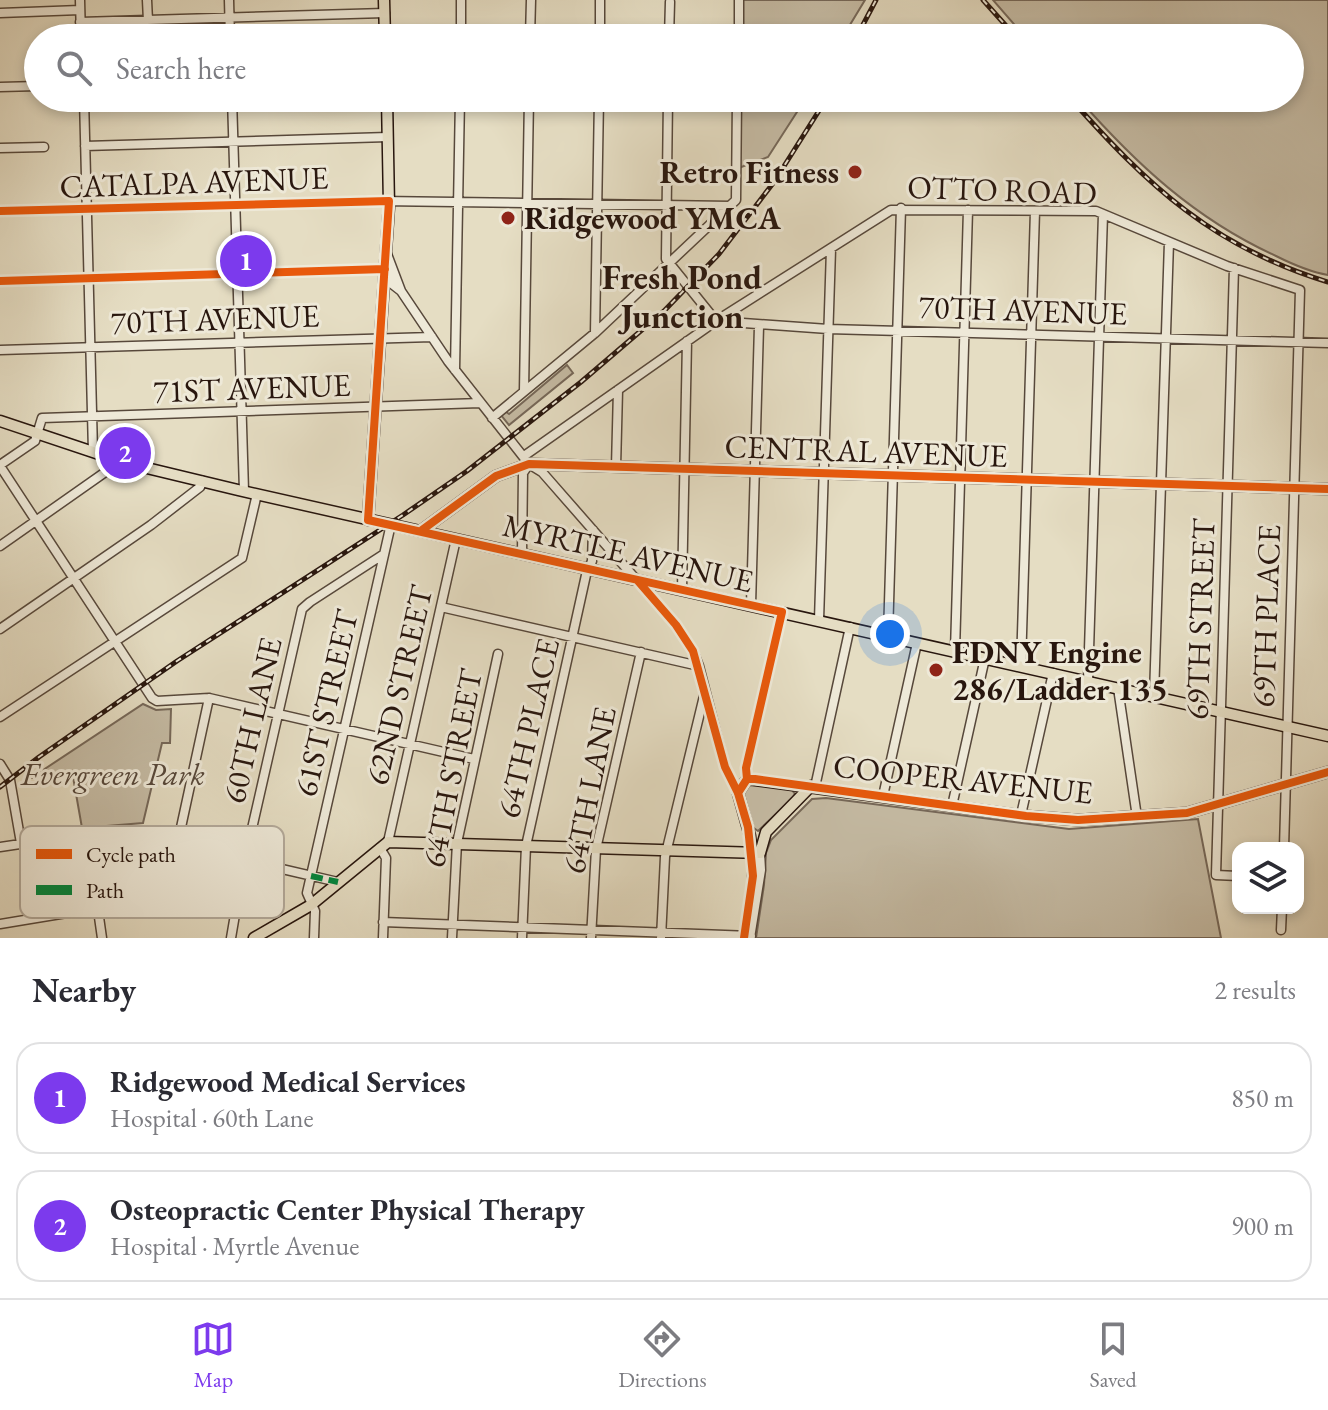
<!DOCTYPE html>
<html lang="en">
<head>
<meta charset="utf-8">
<style>
	:root { --surface:#fff; --page:#f7f7f7; --text:#2b2b33; --muted:#7c7c81; --line:#e1e1e2; --accent:#7c3aed }
	body { margin:0; font-family:"EB Garamond",serif; background:var(--page); color:var(--text) }
	.controls { position:absolute; right:24px; bottom:24px; display:grid; overflow:hidden; border-radius:16px; box-shadow:0 4px 12px #0003 }
	.controls button { width:72px; height:72px; display:grid; place-items:center; padding:0; border:0; border-bottom:2px solid var(--line); background:var(--surface); color:var(--text); font:40px sans-serif }
	.you { position:absolute; left:890px; top:634px; width:28px; height:28px; margin:-20px; border:6px solid #fff; border-radius:50%; background:#1a73e8; box-shadow:0 0 0 12px #1a73e833 }
	.badge { display:grid; place-items:center; width:52px; height:52px; border-radius:50%; background:var(--accent); color:#fff; font-size:26px; font-weight:700 }
	.pin { position:absolute; translate:-50% -50%; border:4px solid #fff; box-shadow:0 2px 8px #0006 }
	.list { margin:0; padding:0; list-style:none }
	h2 { display:flex; justify-content:space-between; align-items:center; height:104px; margin:0; padding:0 32px; font-size:34px }
	h2 small { font-size:26px; font-weight:400; color:var(--muted) }
	.list li { display:grid; grid-template-columns:52px 1fr auto; gap:24px; align-items:center; box-sizing:border-box; height:112px; margin:0 16px 16px; padding:0 16px; border:2px solid var(--line); border-radius:24px }
	.list b { display:block; font-size:30px; white-space:nowrap }
	.list p { margin:0; font-size:26px; white-space:nowrap; color:var(--muted) }
	.list em { font-size:26px; font-style:normal; color:var(--muted) }
	.icon { flex:none; width:44px; height:44px; fill:none; stroke:currentColor; stroke-width:2; stroke-linecap:round; stroke-linejoin:round }
	.map { position:relative; flex:none; width:1328px; height:938px; overflow:hidden }
	.search { position:absolute; background:var(--surface); box-shadow:0 4px 12px #0003; left:24px; right:24px; top:24px; height:88px; display:flex; align-items:center; gap:20px; box-sizing:border-box; padding:0 28px; border-radius:44px; color:var(--muted); font-size:30px }
	.sheet { height:360px; background:var(--surface) }
	nav { display:flex; justify-content:space-around; align-items:center; box-sizing:border-box; height:112px; border-top:2px solid var(--line); background:var(--surface); font-size:22px; color:var(--muted) }
	nav a { display:grid; justify-items:center; gap:4px }
	nav .on { color:var(--accent) }
	.map>svg:first-child { display:block }
	.green { fill:#c5bba4; stroke:#766859; stroke-width:2 }
	.lines { fill:none; stroke-linecap:round; stroke-linejoin:round }
	.minor-casing { stroke:#57483b; stroke-width:11 }
	.major-casing { stroke:#28160e; stroke-width:13 }
	.minor { stroke:#eee9d8; stroke-width:8 }
	.major { stroke:#e5ddc3; stroke-width:10 }
	.rail-casing { stroke:#28160e; stroke-width:5 }
	.rail { stroke:#eee9d8; stroke-width:2; stroke-dasharray:6; stroke-linecap:butt }
	.quiet { stroke:#00873e; stroke-width:6; stroke-dasharray:12 6; stroke-linecap:butt }
	.cycleway-casing { stroke:#eee9d8; stroke-width:13 }
	.cycleway { stroke:#e8590c; stroke-width:8 }
	.poi-dot { fill:#8f2418; stroke:#eee9d8; stroke-width:3 }
	.labels { text-anchor:middle; dominant-baseline:central; stroke-width:6; stroke-linejoin:round; paint-order:stroke }
	.poi-label { font-size:32px; font-weight:bold; fill:#28160e; stroke:#eee9d8; text-anchor:start }
	.street-label { font-size:32px; fill:#28160e; stroke:#eee9d8 }
	.park-label { font-size:32px; font-style:italic; fill:#57483b; stroke:#eee9d8 }
	.neighbourhood-label { font-size:34px; font-weight:bold; fill:#28160e; stroke:#eee9d8 }
	.key { fill:#eee9d8; stroke:#b3aa9b; stroke-width:2 }
	.key-label { font-size:22px; fill:#28160e }
</style>
</head>
<body>
<div class="map">
<svg width="1328" height="938" viewBox="0 0 1328 938">
	<rect width="100%" height="100%" fill="#e5ddc3"/>
	<filter id="stains"><feTurbulence type="fractalNoise" baseFrequency=".0025" numOctaves="4"/><feColorMatrix values="0 0 0 0 .2 0 0 0 0 .09 0 0 0 0 .02 0 0 0 .5 -.17"/></filter>
	<radialGradient id="worn" r=".72"><stop offset=".6" stop-color="#630" stop-opacity="0"/><stop offset="1" stop-color="#630" stop-opacity=".3"/></radialGradient>
	<path class="green" d="M739,0H865L842,38H738Z
		M993,0H1328V275C1310,272 1292,264 1276,256C1195,219 1136,164 1078,98H1290V38H1026Z
		M737,98H806L768,157L736,169Z
		M567,365L573,373L509,425L501,415L505,411L509,414Z
		M143,704L156,710L171,709L170,743H162L143,823L82,828L72,771L31,778Z
		M745,784L788,785L795,794L792,799L758,831L751,826L742,791Z
		M826,798L1069,829L1198,819L1221,938H756L764,885L766,853L771,840L812,799Z"/>
	<g class="lines">
		<defs>
			<path id="minor" d="M80,0L81,38
				M147,0L148,21
				M229,0L230,38
				M0,13L80,10
				M80,22L385,13
				M461,38V0
				M530,38L531,0
				M600,38V0
				M669,38L670,2
				M739,38V0
				M0,87L38,86
				M84,98L93,452
				M232,98L244,491
				M668,98L666,259L716,321
				M85,146L388,137
				M0,148L44,147
				M0,211L381,201L731,206
				M387,254L401,291L448,361L529,464L542,472L676,625L693,651L699,666L725,767L738,793
				M1234,268L1216,875L1238,876
				M0,281L385,269L392,284L401,291
				M716,321L828,329L1328,343
				M595,333L599,98
				M0,350L432,337
				M455,370L460,98
				M524,391L529,98
				M492,418L595,333L736,200L737,98
				M524,456L716,321L891,210L1096,211L1227,266L1300,290L1284,848
				M0,465L35,441L42,418L480,403
				M0,466L152,698L157,701L209,698L474,759
				M616,467L618,390
				M0,546L121,461
				M522,553L523,473L529,464
				M682,590L687,341
				M751,605L759,326
				M441,607L699,666
				M819,620L831,249
				M0,629L151,525L200,487L203,481
				M888,636L901,208
				M955,651L968,210
				M1021,666L1035,211
				M1088,681L1103,214
				M1118,688L1137,817
				M1154,696L1169,242
				M0,717L242,558L257,494
				M0,764L10,780L21,843
				M747,779L746,768L782,612
				M815,787L850,627
				M883,796L917,643
				M952,806L985,658
				M1021,815L1053,673
				M180,832L209,698
				M87,833L102,938
				M388,842L456,539
				M0,847L107,831L202,832L210,836L226,856L338,882
				M380,848L386,858L383,938
				M383,922L751,936
				M0,924L97,908H235
				M1281,930L1282,908
				M231,938L243,868L302,609L310,602L384,554
				M314,938L315,911L307,893L391,524
				M452,938L457,843L498,654
				M522,938L526,846L586,575L592,561L593,530
				M591,938L596,849L641,652
				M661,938L665,857L704,696
				M744,938L752,881V853
				M750,938L761,870L760,853"/>
			<path id="major" d="M384,0L385,38
				M0,421L126,463L238,490L1328,736
				M368,520L389,206L387,98
				M422,530L496,476L529,464L1328,489
				M752,853L750,836L738,793L747,779L1026,816L1078,820L1187,813L1328,772
				M254,938L311,905L388,842L760,853L766,832L811,786"/>
		</defs>
		<use href="#minor" class="minor-casing"/>
		<use href="#major" class="major-casing"/>
		<use href="#minor" class="minor"/>
		<use href="#major" class="major"/>
		<defs>
			<path id="rail" d="M983,0L1017,38
				M856,38L876,0
				M1070,98C1148,186 1213,247 1328,282
				M0,787L39,757L177,661L403,515L467,471L581,382L664,311L719,254L774,182L827,98"/>
		</defs>
		<use href="#rail" class="rail-casing"/>
		<use href="#rail" class="rail"/>
		<path class="quiet" d="M311,876L338,882"/>
		<defs>
			<path id="cycleway" d="M0,211L389,201L368,520L782,612L746,768L747,779
				M0,281L385,269
				M422,530L496,476L529,464L1328,489
				M637,580L676,625L693,651L725,767L738,793L748,827L753,876L744,938
				M738,793L747,779H755L1026,816L1078,820L1187,813L1328,772"/>
		</defs>
		<use href="#cycleway" class="cycleway-casing"/>
		<use href="#cycleway" class="cycleway"/>
	</g>
	<g class="poi-dot">
		<circle cx="855" cy="172" r="8"/>
		<circle cx="508" cy="218" r="8"/>
		<circle cx="936" cy="670" r="8"/>
	</g>
	<g class="labels">
		<g class="poi-label">
			<text x="839" y="172" text-anchor="end">Retro Fitness</text>
			<text x="524" y="218">Ridgewood YMCA</text>
			<text x="952" y="652">FDNY Engine<tspan x="952" dy="37">286/Ladder 135</tspan></text>
		</g>
		<g class="street-label">
			<text transform="translate(194 182) rotate(-2)">CATALPA AVENUE</text>
			<text transform="translate(1002 190) rotate(2)">OTTO ROAD</text>
			<text transform="translate(1023 310) rotate(2)">70TH AVENUE</text>
			<text transform="translate(215 319) rotate(-2)">70TH AVENUE</text>
			<text transform="translate(252 388) rotate(-2)">71ST AVENUE</text>
			<text transform="translate(866 451) rotate(2)">CENTRAL AVENUE</text>
			<text transform="translate(628 553) rotate(13)">MYRTLE AVENUE</text>
			<text transform="translate(1266 616) rotate(-88)">69TH PLACE</text>
			<text transform="translate(1200 619) rotate(-88)">69TH STREET</text>
			<text transform="translate(399 685) rotate(-77)">62ND STREET</text>
			<text transform="translate(326 703) rotate(-77)">61ST STREET</text>
			<text transform="translate(252 720) rotate(-77)">60TH LANE</text>
			<text transform="translate(528 728) rotate(-77)">64TH PLACE</text>
			<text transform="translate(452 768) rotate(-79)">64TH STREET</text>
			<text transform="translate(963 779) rotate(6)">COOPER AVENUE</text>
			<text transform="translate(589 790) rotate(-79)">64TH LANE</text>
		</g>
		<g class="park-label">
			<text x="113" y="774">Evergreen Park</text>
		</g>
		<g class="neighbourhood-label">
			<text x="682" y="277">Fresh Pond<tspan x="682" dy="39">Junction</tspan></text>
		</g>
	</g>
	<rect x="20" y="826" width="264" height="92" rx="12" class="key"/>
	<rect x="36" y="849" width="36" height="10" fill="#e8590c"/>
	<rect x="36" y="885" width="36" height="10" fill="#00873e"/>
	<g class="key-label">
		<text x="86" y="862">Cycle path</text>
		<text x="86" y="898">Path</text>
	</g>
	<rect width="100%" height="100%" filter="url(#stains)"/>
	<rect width="100%" height="100%" fill="url(#worn)"/>
</svg>
<div class="controls">
<button><svg class="icon" aria-label="layers" viewBox="0 0 24 24"><path d="M12 4l9 5-9 5-9-5zM3 14l9 5 9-5"/></svg></button>
</div>
<div class="you"></div>
<div class="pin badge" style="left:246px;top:261px">1</div>
<div class="pin badge" style="left:125px;top:453px">2</div>
<div class="search"><svg class="icon" aria-label="search" viewBox="0 0 24 24"><circle cx="10" cy="10" r="6"/><path d="M15 15l6 6"/></svg>Search here</div>
</div>
<section class="sheet">
<h2>Nearby<small>2 results</small></h2>
<ul class="list">
<li><span class="badge">1</span><div><b>Ridgewood Medical Services</b><p>Hospital · 60th Lane</p></div><em>850 m</em></li>
<li><span class="badge">2</span><div><b>Osteopractic Center Physical Therapy</b><p>Hospital · Myrtle Avenue</p></div><em>900 m</em></li>
</ul>
</section>
<nav>
<a class="on"><svg class="icon" aria-label="map" viewBox="0 0 24 24"><path d="M3 6l6-2 6 2 6-2v14l-6 2-6-2-6 2zM9 4v14M15 6v14"/></svg>Map</a>
<a><svg class="icon" aria-label="directions" viewBox="0 0 24 24"><path d="M12 3l9 9-9 9-9-9zM9 14v-3h6M13 9l2 2-2 2"/></svg>Directions</a>
<a><svg class="icon" aria-label="saved" viewBox="0 0 24 24"><path d="M7 4h10v16l-5-4-5 4z"/></svg>Saved</a>
</nav>
</body>
</html>
